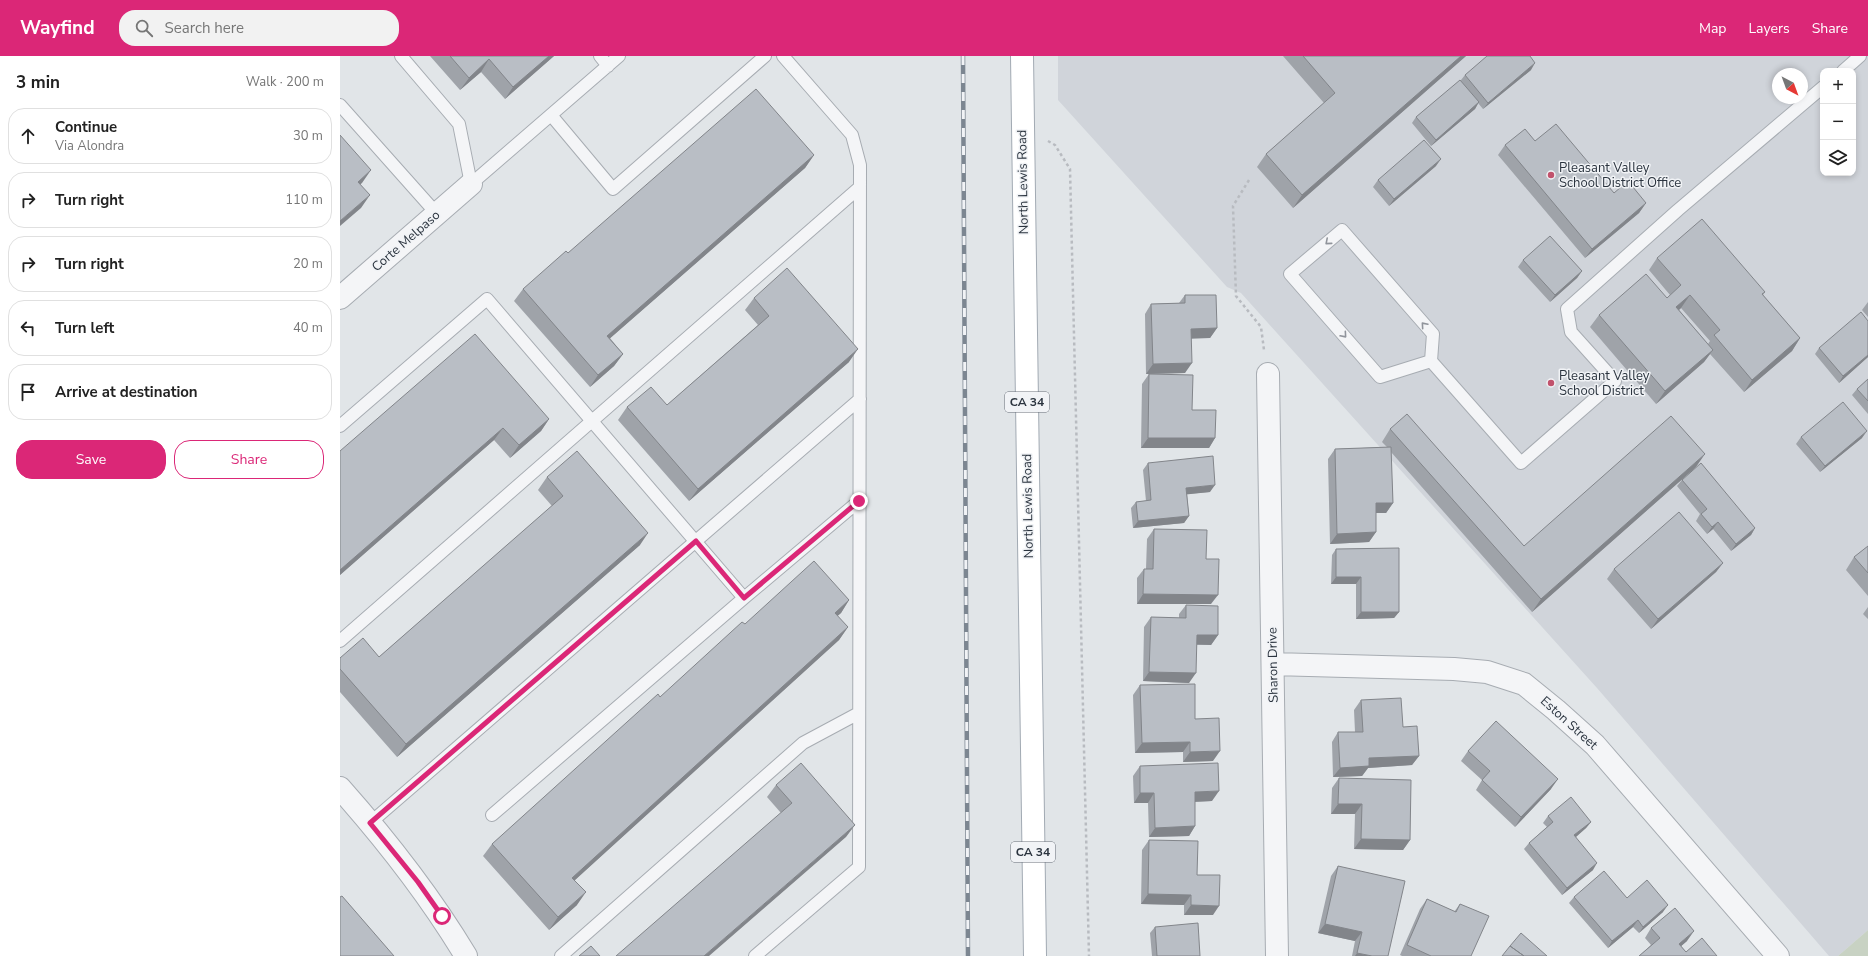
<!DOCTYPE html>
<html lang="en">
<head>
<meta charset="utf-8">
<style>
	:root { --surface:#fff; --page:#f2f2f2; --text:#222; --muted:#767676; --line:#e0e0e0; --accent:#db2777 }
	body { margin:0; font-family:"Nunito Sans",sans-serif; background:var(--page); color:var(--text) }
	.controls { position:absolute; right:12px; top:12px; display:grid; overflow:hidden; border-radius:8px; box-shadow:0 2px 6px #0003 }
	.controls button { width:36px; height:36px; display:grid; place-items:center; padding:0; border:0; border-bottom:1px solid var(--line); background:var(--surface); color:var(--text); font:20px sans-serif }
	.compass { position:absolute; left:1432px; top:12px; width:36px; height:36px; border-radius:50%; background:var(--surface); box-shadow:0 2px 6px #0003; rotate:139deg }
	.stop { position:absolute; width:12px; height:12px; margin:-9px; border:3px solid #db2777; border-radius:50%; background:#fff }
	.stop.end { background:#db2777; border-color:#fff; box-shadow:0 1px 4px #0008 }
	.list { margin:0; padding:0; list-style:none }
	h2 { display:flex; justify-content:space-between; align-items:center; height:52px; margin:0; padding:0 16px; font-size:17px }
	h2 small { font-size:13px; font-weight:400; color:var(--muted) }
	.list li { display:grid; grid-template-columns:26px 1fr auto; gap:12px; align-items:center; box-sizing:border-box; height:56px; margin:0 8px 8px; padding:0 8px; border:1px solid var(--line); border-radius:16px }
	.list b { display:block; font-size:15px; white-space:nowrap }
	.list p { margin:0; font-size:13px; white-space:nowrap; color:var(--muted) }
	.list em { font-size:13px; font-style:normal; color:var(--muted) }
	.actions { display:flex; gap:8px; padding:12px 16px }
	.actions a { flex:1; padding:9px 0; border:1px solid var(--accent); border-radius:16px; text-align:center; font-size:14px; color:var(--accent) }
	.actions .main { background:var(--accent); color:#fff }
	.icon { flex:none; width:22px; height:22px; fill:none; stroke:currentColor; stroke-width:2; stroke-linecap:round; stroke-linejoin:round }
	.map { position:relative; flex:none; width:1528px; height:900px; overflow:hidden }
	header { display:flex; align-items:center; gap:24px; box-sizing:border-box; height:56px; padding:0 20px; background:var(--accent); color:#fff }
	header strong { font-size:19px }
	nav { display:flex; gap:22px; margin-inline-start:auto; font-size:14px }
	.search { width:280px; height:36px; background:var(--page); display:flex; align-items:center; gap:10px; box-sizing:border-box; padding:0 14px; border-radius:16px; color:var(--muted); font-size:15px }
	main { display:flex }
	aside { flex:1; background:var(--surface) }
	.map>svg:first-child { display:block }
	.built { fill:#d0d4da; fill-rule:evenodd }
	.green { fill:#c8d2c3 }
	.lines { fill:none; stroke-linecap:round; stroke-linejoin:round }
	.service-casing { stroke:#a7acb2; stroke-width:14 }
	.minor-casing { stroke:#a7acb2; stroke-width:24 }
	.primary-casing { stroke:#a2aab3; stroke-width:24 }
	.path { stroke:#b8bbc0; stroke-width:2.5; stroke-dasharray:3 3; stroke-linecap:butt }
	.service { stroke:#f4f5f7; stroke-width:12 }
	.minor { stroke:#f4f5f7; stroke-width:22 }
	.primary { stroke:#fff; stroke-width:22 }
	.rail-casing { stroke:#7c8691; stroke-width:4.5 }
	.rail { stroke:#f1f3f6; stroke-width:3; stroke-dasharray:9; stroke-linecap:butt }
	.wall { fill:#9fa3a9; fill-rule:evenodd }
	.shaded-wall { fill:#82858a }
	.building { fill:#b9bec5; stroke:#82858a }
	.oneway { stroke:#90949b }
	.route { stroke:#db2777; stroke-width:5 }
	.poi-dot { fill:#c1526c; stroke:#f1f3f6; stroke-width:1.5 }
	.labels { text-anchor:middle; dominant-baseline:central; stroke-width:3; stroke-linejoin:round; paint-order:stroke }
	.shield { fill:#f1f3f6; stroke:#666d76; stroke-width:1 }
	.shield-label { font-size:12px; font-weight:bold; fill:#2b343f }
	.poi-label { font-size:13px; fill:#2b343f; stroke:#f1f3f6; text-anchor:start }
	.street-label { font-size:13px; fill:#2b343f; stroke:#f1f3f6 }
</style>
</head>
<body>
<header>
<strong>Wayfind</strong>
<div class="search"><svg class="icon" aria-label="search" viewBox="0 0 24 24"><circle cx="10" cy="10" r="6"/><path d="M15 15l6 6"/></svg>Search here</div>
<nav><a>Map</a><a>Layers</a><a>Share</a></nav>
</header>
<main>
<aside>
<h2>3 min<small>Walk · 200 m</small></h2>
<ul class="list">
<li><svg class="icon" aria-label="ahead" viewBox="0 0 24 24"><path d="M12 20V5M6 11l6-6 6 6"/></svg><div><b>Continue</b><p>Via Alondra</p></div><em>30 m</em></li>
<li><svg class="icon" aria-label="right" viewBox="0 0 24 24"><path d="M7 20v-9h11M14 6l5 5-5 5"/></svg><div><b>Turn right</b></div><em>110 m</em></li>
<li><svg class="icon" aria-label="right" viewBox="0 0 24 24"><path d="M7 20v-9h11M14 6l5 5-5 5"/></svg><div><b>Turn right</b></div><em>20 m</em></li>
<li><svg class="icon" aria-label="left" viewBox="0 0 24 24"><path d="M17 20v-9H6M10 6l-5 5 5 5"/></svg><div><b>Turn left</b></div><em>40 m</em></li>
<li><svg class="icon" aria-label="arrive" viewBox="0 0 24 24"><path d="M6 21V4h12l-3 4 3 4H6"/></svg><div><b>Arrive at destination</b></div></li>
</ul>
<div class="actions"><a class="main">Save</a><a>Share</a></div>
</aside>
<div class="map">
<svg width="1528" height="900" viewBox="0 0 1528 900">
	<rect width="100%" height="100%" fill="#e1e5e8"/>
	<path class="built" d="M718,0H1528V874L1498,900H1489L1257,632L901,237L887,231L718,44ZM1483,15H1513V117H1483ZM1438,18H1462V42H1438Z"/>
	<path class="green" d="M1528,874V900H1498Z"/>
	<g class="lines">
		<defs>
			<path id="service" d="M61,0L119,68L131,128L279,0
				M260,0L268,10
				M1503,15L1520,0
				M0,49L97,158
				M211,59L273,133L425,0
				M1091,305L1040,321L950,218L1002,174L1093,278L1091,305L1181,407L1275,325L1231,276L1227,253L1338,154L1483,31
				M0,370L147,243L404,542L519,445
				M0,585L520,131
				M152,759L404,542
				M30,767L520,343
				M221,900L463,687L519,657
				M415,900L519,811L520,109L512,79L443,0"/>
			<path id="minor" d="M0,242L131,128
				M928,318L937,900
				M933,608L1114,613L1147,616L1184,628L1216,654L1255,689L1438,900
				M0,732C47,785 90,840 126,900"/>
			<path id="primary" d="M682,0L695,900"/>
		</defs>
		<use href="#service" class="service-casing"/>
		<use href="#minor" class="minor-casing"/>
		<use href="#primary" class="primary-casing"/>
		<path class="path" d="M708,85L715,89L730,113L749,900
			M909,124L893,150L896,240L921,271L924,294"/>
		<use href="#service" class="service"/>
		<use href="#minor" class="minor"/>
		<use href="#primary" class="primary"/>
		<defs>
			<path id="rail" d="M623,0L628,900"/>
		</defs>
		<use href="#rail" class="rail-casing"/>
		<use href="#rail" class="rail"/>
	</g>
	<path class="wall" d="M90,0H214L165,43L141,16L120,34Z
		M943,0H1126L953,152L917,111L926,98L984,47Z
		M1191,14L1143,53L1138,47L1135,53L1091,90L1072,67L1076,61L1121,24L1125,19Z
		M1195,85L1274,137L1306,147L1299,157L1245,202L1158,99L1165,89Z
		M474,99L465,112L270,282L283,298L274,310L250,331L174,245L183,233L228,197Z
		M1096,110L1049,150L1033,131L1038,124Z
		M1317,202L1425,236L1423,239L1460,282L1452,295L1404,336L1370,298L1364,306L1316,348L1250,271L1259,259L1327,242L1330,239L1309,214ZM1341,252L1370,285L1368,288L1339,254Z
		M1183,204L1242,215L1237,222L1210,246L1178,211Z
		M845,239L877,272L870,282H851L845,317L806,318L805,258L811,248L839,247Z
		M414,242L509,306L349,445L278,364L287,351L327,349L418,269L405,254Z
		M1528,246V261L1522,254Z
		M1479,292L1528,301L1499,327L1475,298Z
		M809,318L852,354L875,382L869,392H801L802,328Z
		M1528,323V358L1512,339L1517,333Z
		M209,363L201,375L170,402L154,384L0,519V395Z
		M1050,373L1184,490L1356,411L1192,556L1051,396L1053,447L1046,457H1036V476L1029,486L990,488L988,403L995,393L1047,391L1042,386Z
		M1461,381L1522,382L1480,416L1456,388Z
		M808,407L870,436L847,438L849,460L844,467L793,472L791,452L796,446L806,445L803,414Z
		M207,421L300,489L57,701L0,636V602L39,601L212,450L198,434Z
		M1342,424L1415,472L1411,479L1391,495L1373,473L1367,478L1356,465L1360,458L1337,430Z
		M814,473L866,503L871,548H797V522L804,513H806L807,483Z
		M1528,490V540L1506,514L1514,501Z
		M996,493L1059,556L1054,562L1016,563V528H991L992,499Z
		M1383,507L1376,516L1311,573L1267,523L1274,513Z
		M509,544L501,557L497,560L508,571L499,584L235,824L237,849L209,874L143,800L152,788L405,568Z
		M846,549L878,579L871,589H857L849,627L803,625L804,571L811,561L839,562V558Z
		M1528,551V563L1523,558Z
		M800,629L855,663L873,705L843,706V696L795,697L793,639Z
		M1021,644L1063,671L1079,700L1072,709L1028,712L1022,720L993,721L992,686L998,676H1015L1014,654Z
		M1128,695L1211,733L1175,771L1136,734L1142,724L1121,705Z
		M800,710L872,745L855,746V770L849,780L809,781L808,747H794L793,720Z
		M999,722L1070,784L1063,794L1014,793L1015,758H991L992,732Z
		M436,729L506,781L441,757L427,741Z
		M1208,760L1251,766L1246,772L1236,781L1253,814L1222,839L1184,793L1189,787L1207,771L1203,767Z
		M809,784L857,819L873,859H844V849L801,848L802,794Z
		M998,810L1048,900H1012L1015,885L978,877L991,820Z
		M1234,841L1287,842L1323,856L1299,877L1293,871L1268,892L1229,847Z
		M1087,843L1114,856L1120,848L1131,900H1062L1060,899L1080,853Z
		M815,871L860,900H812L810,877Z
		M1311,872L1347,885L1341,890L1346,896L1299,900L1311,889L1305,882Z"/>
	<path class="shaded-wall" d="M209,0H214L165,43L173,31Z
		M1121,0H1126L953,152L962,139Z
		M149,3L141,16L120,34L129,22Z
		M1195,7L1191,14L1143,53L1148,47Z
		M1139,46L1135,53L1091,90L1096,84Z
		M474,99L465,112L259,292L267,280Z
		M1101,103L1096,110L1049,150L1054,143Z
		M31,114L22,127L9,138L18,126Z
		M30,139L21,152L0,170V165Z
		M1306,147L1299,157L1245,202L1252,193Z
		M1242,215L1237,222L1210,246L1215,239Z
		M1350,239L1341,252L1328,264L1336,251Z
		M877,272L870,282L844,283L851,273Z
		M1460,282L1452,295L1404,336L1412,324Z
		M518,293L509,306L349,445L358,433Z
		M1373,294L1364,306L1316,348L1325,335Z
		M283,298L274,310L250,331L258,319Z
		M1528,299V301L1499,327L1503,320Z
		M852,307L845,317L806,318L813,308Z
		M209,363L201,375L170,402L179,389Z
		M163,372L154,384L0,519V514Z
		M1527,375L1522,382L1480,416L1485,410Z
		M808,382H875L869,392H801Z
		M1365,398L1356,411L1192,556L1201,543Z
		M875,429L870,436L841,439L846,432Z
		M1036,447H1053L1046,457H1029Z
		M849,460L844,467L793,472L798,465Z
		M1378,466L1373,473L1367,478L1372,471Z
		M1415,472L1411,479L1391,495L1396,488Z
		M1036,476L1029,486L990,488L997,478Z
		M308,477L300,489L57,701L66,688Z
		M1383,507L1376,516L1311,573L1318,563Z
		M996,521H1021L1016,528H991Z
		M803,538L878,539L871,548H797Z
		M509,544L501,557L486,570L495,557Z
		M1021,556H1059L1054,562L1016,563Z
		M508,571L499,584L224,834L232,822Z
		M857,579H878L871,589L850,588Z
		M809,616L856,617L849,627L803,625Z
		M850,686L843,696L795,697L802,687Z
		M880,695L873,705L843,706L850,696Z
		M1079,700L1072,709L1028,712L1022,720L993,721L1000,712L1029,702Z
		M1218,723L1211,733L1175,771L1181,761Z
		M879,735L872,745L848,746L855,736Z
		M800,737H814L808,747H794Z
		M998,748H1022L1015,758H991Z
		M1251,766L1246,772L1230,786L1234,779Z
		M515,769L506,781L369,900H364Z
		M855,770L849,780L809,781L815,772Z
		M1021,783L1070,784L1063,794L1014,793Z
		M1257,807L1253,814L1222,839L1227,832Z
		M246,836L237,849L209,874L218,861Z
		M808,838L851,839L844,849L801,848Z
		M851,849L879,850L873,859H844Z
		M1328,849L1323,856L1299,877L1303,871Z
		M1298,864L1293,871L1268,892L1272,885Z
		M985,868L1022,876L1015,885L978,877Z
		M1354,875L1347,885L1332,898L1339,888Z
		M1017,897L1032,900H1015Z"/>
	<path class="building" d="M110,0H209L173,31L149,3L129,22Z
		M963,0H1121L962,139L926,98L995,37Z
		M1147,0H1190L1195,7L1148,47L1125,19Z
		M1120,24L1139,46L1096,84L1076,61Z
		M416,33L474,99L267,280L283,298L258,319L183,233L226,195L228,197Z
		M1216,68L1274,137L1288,125L1306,147L1252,193L1165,89L1185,73L1195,85Z
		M0,79L31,114L18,126L30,139L0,165Z
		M1084,84L1101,103L1054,143L1038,124Z
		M1362,163L1425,236L1422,238L1460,282L1412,324L1374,279L1380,274L1350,239L1336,251L1373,294L1325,335L1259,259L1306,218L1327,242L1341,229L1317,202Z
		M1210,180L1242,215L1215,239L1183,204Z
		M447,212L518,293L358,433L287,351L311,331L327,349L429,260L414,242Z
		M845,239H876L877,272L851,273L852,307L813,308L811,248L845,247Z
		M1521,256L1528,265V299L1503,320L1479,292Z
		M135,278L209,363L179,389L163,372L0,514V395Z
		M809,318L853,319L852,354H876L875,382H808Z
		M1528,323V345L1517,333Z
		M1503,346L1527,375L1485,410L1461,381Z
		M1067,358L1184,490L1331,360L1365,398L1201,543L1050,373Z
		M1051,391L1053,447H1036V476L997,478L995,393Z
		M237,395L308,477L66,688L0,613V602L23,582L39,601L223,440L207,421Z
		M873,400L875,429L846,432L849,460L798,465L796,446L811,444L808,407Z
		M1361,407L1415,472L1396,488L1378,466L1372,471L1361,458L1367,453L1342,424Z
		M1339,456L1383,507L1318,563L1274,513Z
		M814,473L867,474L866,503H879L878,539L803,538L804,513H813Z
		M1528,490V517L1514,501Z
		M1059,492V556H1021V521H996V493Z
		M474,505L509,544L495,557L508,571L232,822L246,836L218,861L152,788L318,638L320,641L402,566L405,568Z
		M846,549L878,550V579H857L856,617L809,616L811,561L846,562Z
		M855,628V663L879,662L880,695L850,696V686L802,687L800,629Z
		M1061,642L1063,671L1077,670L1079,700L1029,702V710L1000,712L998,676H1023L1021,644Z
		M1156,665L1218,723L1181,761L1142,724L1150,715L1128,695Z
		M461,707L515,769L364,900H276L452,747L436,729Z
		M878,707L879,735L855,736V770L815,772L814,737H800V710Z
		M999,722L1071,724L1070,784L1021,783L1022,748H998Z
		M1231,741L1251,766L1234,779L1257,807L1227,832L1189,787L1213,766L1208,760Z
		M809,784L858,785L857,819H880L879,850L851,849V839L808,838Z
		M998,810L1065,825L1048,900H1032L1017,897L1022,876L985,868Z
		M1264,815L1287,842L1307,824L1328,849L1303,871L1298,864L1272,885L1234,841Z
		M2,840L54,900H0V841Z
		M1087,843L1116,856L1120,848L1149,860L1131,900H1091L1067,889Z
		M1335,852L1354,875L1339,888L1346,896L1362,882L1377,900H1299L1320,882L1311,872Z
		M858,867L860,900H817L815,871Z
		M1181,877L1207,900H1184L1170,890Z
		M251,890L260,900H239Z
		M1170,890L1184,900H1162Z"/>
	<defs><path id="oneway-chevron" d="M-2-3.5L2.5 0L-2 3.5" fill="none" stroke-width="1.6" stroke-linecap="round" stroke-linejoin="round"/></defs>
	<g class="oneway">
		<use href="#oneway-chevron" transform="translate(988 186) rotate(139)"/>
		<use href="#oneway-chevron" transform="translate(1084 269) rotate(-131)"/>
		<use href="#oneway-chevron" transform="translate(1004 279) rotate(49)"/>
	</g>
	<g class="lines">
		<path class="route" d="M102,860L78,826L30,767L356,485L404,542L519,445"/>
	</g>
	<g class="poi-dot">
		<circle cx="1211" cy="119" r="4"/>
		<circle cx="1211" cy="327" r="4"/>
	</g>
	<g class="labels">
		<g class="shield">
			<rect x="665" y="336" width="44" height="20" rx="3"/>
			<rect x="671" y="786" width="44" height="20" rx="3"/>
		</g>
		<g class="shield-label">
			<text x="687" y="346">CA 34</text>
			<text x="693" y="796">CA 34</text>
		</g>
		<g class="poi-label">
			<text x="1219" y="112">Pleasant Valley<tspan x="1219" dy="15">School District Office</tspan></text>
			<text x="1219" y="320">Pleasant Valley<tspan x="1219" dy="15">School District</tspan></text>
		</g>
		<g class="street-label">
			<text transform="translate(683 126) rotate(-91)">North Lewis Road</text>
			<text transform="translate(66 185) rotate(-41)">Corte Melpaso</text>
			<text transform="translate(688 450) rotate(-91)">North Lewis Road</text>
			<text transform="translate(933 609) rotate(-91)">Sharon Drive</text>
			<text transform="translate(1229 667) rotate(42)">Eston Street</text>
		</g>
	</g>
</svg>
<div class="controls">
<button>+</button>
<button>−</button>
<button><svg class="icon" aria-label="layers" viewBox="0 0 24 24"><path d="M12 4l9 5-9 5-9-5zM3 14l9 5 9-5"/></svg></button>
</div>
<svg class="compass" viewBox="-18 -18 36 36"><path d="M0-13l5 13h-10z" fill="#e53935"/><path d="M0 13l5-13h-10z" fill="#767676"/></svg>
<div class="stop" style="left:102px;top:860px"></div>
<div class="stop end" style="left:519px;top:445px"></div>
</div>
</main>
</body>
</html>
